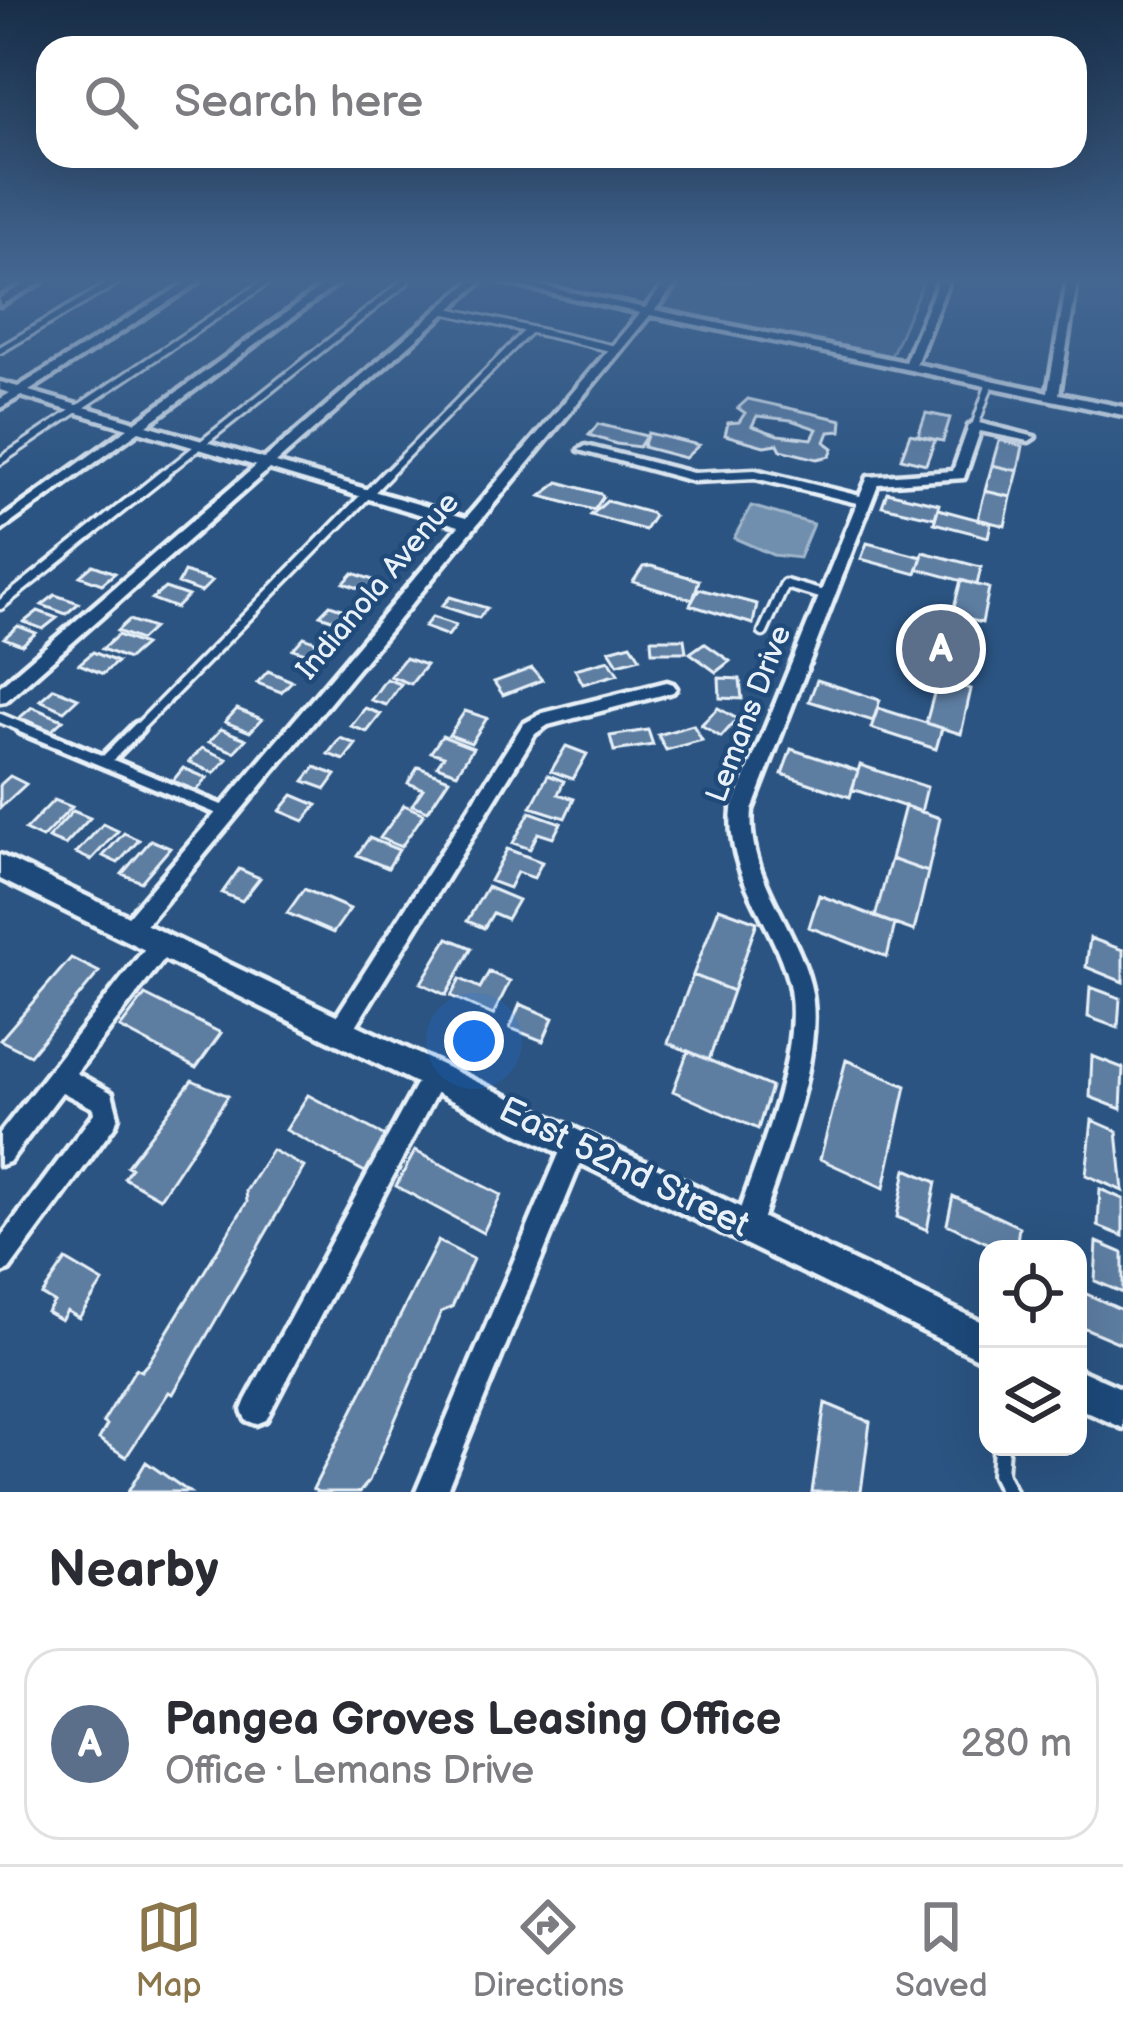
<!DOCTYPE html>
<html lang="en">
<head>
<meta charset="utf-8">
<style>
	:root { --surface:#fff; --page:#f2f2f3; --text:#2b2b33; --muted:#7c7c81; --line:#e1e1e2; --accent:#8a764a }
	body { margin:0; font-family:"Balsamiq Sans",sans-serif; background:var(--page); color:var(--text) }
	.controls { position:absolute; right:36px; bottom:36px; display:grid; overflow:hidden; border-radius:24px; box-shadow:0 12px 48px #0002 }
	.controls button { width:108px; height:108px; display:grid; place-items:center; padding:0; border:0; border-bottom:3px solid var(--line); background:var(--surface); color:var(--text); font:60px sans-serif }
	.you { position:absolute; left:474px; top:1041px; width:42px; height:42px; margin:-30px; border:9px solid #fff; border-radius:50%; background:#1a73e8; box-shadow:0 0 0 18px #1a73e833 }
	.badge { display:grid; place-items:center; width:78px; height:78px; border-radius:50%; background:var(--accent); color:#fff; font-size:39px; font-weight:700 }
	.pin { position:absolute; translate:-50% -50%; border:6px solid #fff; box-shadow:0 3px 12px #0006 }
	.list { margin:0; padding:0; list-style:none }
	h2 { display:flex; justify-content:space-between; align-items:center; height:156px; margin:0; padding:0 48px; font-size:51px }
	h2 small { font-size:39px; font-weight:400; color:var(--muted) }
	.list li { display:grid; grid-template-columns:78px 1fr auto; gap:36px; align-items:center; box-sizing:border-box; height:192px; margin:0 24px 24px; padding:0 24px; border:3px solid var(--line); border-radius:36px }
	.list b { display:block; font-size:45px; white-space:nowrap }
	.list p { margin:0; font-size:39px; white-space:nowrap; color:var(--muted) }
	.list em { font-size:39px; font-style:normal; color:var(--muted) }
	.icon { flex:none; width:66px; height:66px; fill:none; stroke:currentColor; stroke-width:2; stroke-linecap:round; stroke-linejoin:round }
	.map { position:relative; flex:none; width:1123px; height:1492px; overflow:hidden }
	.search { position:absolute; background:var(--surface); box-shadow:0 12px 48px #0002; left:36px; right:36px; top:36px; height:132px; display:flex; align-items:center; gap:30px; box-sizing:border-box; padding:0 42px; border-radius:36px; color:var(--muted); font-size:45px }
	.sheet { height:372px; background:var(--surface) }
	nav { display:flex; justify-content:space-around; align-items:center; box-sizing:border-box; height:168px; border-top:3px solid var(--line); background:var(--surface); font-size:33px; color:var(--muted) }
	nav a { display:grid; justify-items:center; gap:6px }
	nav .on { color:var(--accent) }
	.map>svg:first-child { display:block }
	.green { fill:#476b93; stroke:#98aec6; stroke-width:3 }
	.water { fill:#708ead; stroke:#a0b6cb; stroke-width:3 }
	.building { fill:#5d7da1; stroke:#e8f1f8; stroke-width:3; fill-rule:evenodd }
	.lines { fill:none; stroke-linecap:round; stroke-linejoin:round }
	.service-far3-casing { stroke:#e8f1f8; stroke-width:12 }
	.service-far2-casing { stroke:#e8f1f8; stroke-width:15 }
	.service-far1-casing { stroke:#e8f1f8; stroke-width:20 }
	.service-casing { stroke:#e8f1f8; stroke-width:22 }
	.minor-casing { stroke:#e8f1f8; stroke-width:9 }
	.tertiary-casing { stroke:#e8f1f8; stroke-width:9 }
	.service-far3 { stroke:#1f4a7a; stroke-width:6 }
	.service-far2 { stroke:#1f4a7a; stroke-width:8 }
	.service-far1 { stroke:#1f4a7a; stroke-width:10 }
	.service { stroke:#1f4a7a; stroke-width:14 }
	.minor { fill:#1f4a7a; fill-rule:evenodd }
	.tertiary { fill:#1f4a7a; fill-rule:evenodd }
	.labels { text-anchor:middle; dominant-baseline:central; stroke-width:9; stroke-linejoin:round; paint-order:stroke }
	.street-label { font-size:30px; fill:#e8f1f8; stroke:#1f4a7a }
	.near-street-label { font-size:36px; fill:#e8f1f8; stroke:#1f4a7a }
</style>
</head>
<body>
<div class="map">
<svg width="1123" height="1492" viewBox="0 0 1123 1492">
	<rect width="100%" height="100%" fill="#2b5482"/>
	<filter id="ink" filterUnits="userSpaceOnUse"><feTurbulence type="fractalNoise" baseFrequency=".00833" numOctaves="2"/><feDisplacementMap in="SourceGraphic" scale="24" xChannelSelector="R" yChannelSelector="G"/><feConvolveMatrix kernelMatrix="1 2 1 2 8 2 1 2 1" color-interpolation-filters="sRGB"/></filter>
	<g filter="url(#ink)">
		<path class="green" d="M684,282H923L891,356L661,309Z"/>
		<path class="water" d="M751,506L813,524L799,558L773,555L734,538Z"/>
		<path class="building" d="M748,399L842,420L841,431L829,432L825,442L833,448L830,456L817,459L781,450L778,444L764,446L725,435L728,423L739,422L745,413L738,408ZM757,416L791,420L817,429L812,439L778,435L752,426Z
			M926,413L950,418L943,441L918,436Z
			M598,424L646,436L639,447L616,444L589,435Z
			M648,433L699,445L685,458L643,447Z
			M910,434L935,440L926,464L901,458Z
			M999,440L1023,446L1018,471L992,465Z
			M992,465L1018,471L1011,497L985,491Z
			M559,482L601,494L603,497L594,510L541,496Z
			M985,491L1011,497L1005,526L978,519Z
			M887,492L939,504L935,518L882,506Z
			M607,501L651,513L654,516L645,530L591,515Z
			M938,509L991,523L988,537L934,523Z
			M867,543L922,557L916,574L861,559Z
			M923,552L981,567L977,585L918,569Z
			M93,565L115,573L102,584L80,576Z
			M651,566L699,580L693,600L633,582L643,567Z
			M184,572L212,581L201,592L178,584Z
			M353,573L384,584L375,594L344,583Z
			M961,580L989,588L982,623L952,615Z
			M165,588L188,596L176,608L152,599Z
			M699,589L757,604L753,624L690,605Z
			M55,595L79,603L66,614L42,605Z
			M450,597L487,608L479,618L442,606Z
			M330,605L353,613L343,623L320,615Z
			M38,611L57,618L43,629L24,622Z
			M432,617L456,625L448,636L424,627Z
			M129,620L153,628L140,640L117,631Z
			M18,626L36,633L22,645L4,638Z
			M931,627L981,641L978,653L957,646L949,676L924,669Z
			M118,635L144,645L128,659L102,649Z
			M304,637L327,646L317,657L293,649Z
			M651,639H684L686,652H652Z
			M704,643L730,661L716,672L690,653Z
			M631,644L640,658L618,664L609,650Z
			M93,652L117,662L103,674L79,664Z
			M405,658L426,665L411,684L390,676Z
			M609,660L618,674L583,684L575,669Z
			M532,668L542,680L503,695L494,682Z
			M268,671L292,681L281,692L257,683Z
			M719,678L740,679L742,699L720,698Z
			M386,679L401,684L386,705L371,700Z
			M938,679L971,689L961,734L926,723Z
			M817,680L880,700L873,721L809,701Z
			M54,688L78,698L64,711L40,700Z
			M32,707L63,720L49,733L18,719Z
			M365,708L381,714L367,732L351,726Z
			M718,708L737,719L721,737L701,725Z
			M878,708L942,728L936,749L871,728Z
			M237,709L262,719L250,732L225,722Z
			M465,711L487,718L471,743L449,735Z
			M693,725L702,740L666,750L658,735Z
			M221,729L246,739L234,752L209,742Z
			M648,730L653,745L614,751L610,736Z
			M442,736L473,748L457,773L437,766L444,756L431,752Z
			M340,738L356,744L344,760L328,754Z
			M566,746L587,754L573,779L551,771Z
			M202,748L227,759L214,773L189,762Z
			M791,749L858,771L850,797L782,774Z
			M860,765L927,787L921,812L852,789Z
			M315,767L336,775L326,789L304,781Z
			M418,767L449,779L428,811L412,805L423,789L408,783Z
			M183,768L207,778L195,792L171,783Z
			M548,775L564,781L558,794L574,799L565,818L531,807Z
			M10,776L26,784L0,808V785Z
			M293,795L317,805L304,821L280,811Z
			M54,800L72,807L42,838L25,830Z
			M404,805L424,814L401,847L380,838Z
			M905,806L940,818L928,872L891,859Z
			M73,811L90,818L65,845L48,838Z
			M530,812L561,823L553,838L538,833L530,849L513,843Z
			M103,824L118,831L91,860L76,853Z
			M124,833L139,840L118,863L103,856Z
			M369,838L399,850L388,868L357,855Z
			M151,840L170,848L141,882L122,874Z
			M507,849L542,862L534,878L517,872L509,888L490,881Z
			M891,859L928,872L914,931L875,917Z
			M239,869L260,878L242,901L222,893Z
			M487,887L518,900L507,919L493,913L484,928L467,921Z
			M304,889L350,909L333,933L287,913Z
			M819,895L895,924L887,957L809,927Z
			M719,908L757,922L733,991L693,975Z
			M448,938L472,948L446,995L421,983Z
			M1090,938L1123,950V982L1086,967Z
			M71,958L99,972L30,1055L0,1040Z
			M489,972L510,981L493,1015L451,996L460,979L480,988Z
			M693,975L733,991L709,1060L668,1043Z
			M1090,987L1120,998L1118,1028L1088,1017Z
			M145,995L221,1033L196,1068L120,1028Z
			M520,1004L553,1018L543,1041L510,1028Z
			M688,1051L771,1087L758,1129L673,1091Z
			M1092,1056L1123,1068L1121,1109L1090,1097Z
			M846,1060L906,1086L884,1188L820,1159Z
			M192,1080L228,1096L160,1198L124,1178L131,1168L127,1166Z
			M308,1095L387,1137L367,1173L286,1130Z
			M1092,1120L1117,1131L1123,1191L1086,1175Z
			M272,1150L304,1167L173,1394L169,1392L126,1457L99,1439L107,1425L103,1422L136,1368L141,1371L148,1363L247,1202L246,1191Z
			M415,1151L501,1195L483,1233L396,1186Z
			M906,1169L936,1182L927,1230L897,1217Z
			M1100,1189L1123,1199V1236L1098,1226Z
			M953,1196L1019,1227L1016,1249H1000L947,1224Z
			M438,1241L473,1259L452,1307L441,1312L369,1481L360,1492H318L313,1489Z
			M1097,1242L1123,1253V1293L1095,1281Z
			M66,1260L103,1282L79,1318L67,1311L61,1320L47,1312L54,1302L42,1295Z
			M1082,1292L1122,1310V1344L1080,1326Z
			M825,1403L870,1422L861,1492H812Z
			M146,1462L189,1492H128Z"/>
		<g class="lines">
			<defs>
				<path id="service-far3" d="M443,310L615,349
					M0,350L115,282
					M975,426L990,383
					M0,461L266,282
					M160,477L405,282
					M384,477L529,330"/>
				<path id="service-far2" d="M0,605L164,474
					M763,632L785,584L827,596
					M0,718L31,731
					M135,731L387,474"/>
				<path id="service-far1" d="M23,728L228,813
					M105,761L138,728"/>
				<path id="service" d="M1001,1447L999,1474L1008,1492"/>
				<path id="minor" d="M29,282H42L0,305V298Z
					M187,282H199L29,391L136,422L328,282H340L147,425L264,459L470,282H481L276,463L466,518L640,313L502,282H522L645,308L666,282H677L655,310L905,362L938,282H948L916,364L1048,392L1067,282H1077L1059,394L1123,407V415L650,315L138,935L131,938L124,935L121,928L124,921L459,526L269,469L6,701L0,702V686L256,466L139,431L0,531V520L128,428L21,396L0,408V399L10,393L0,390V382L18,387Z
					M975,422L1035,437L1029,441L980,431L964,478L878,484L752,810C746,875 795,923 810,984C827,1052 781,1160 760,1227L756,1236L747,1240L738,1236L734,1227C756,1160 804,1053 789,984C775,923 725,876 732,810L857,503L755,478L693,481L579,450L586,446L693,473L755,470L860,496L868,477L953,471L969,426Z
					M667,682L673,684L676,688L673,692L548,725L535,734L348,1039L340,1042L332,1039L329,1031L332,1023L523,724L543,713Z
					M162,934L170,937L173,944L170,951L76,1073L112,1093L118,1116L115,1125L9,1270L0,1274V1239L94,1113L93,1108L62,1092L9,1162L0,1165V1133L154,937Z
					M433,1064L441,1068L445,1076L441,1084L266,1420L256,1424L246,1420L242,1410L246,1400L425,1068Z
					M576,1132L585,1135L588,1144L446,1492H416L567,1135Z"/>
				<path id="tertiary" d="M0,855L988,1325V1363L0,879Z
					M1078,1369L1123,1389V1428L1078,1408Z"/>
			</defs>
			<use href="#service-far3" class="service-far3-casing"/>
			<use href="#service-far2" class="service-far2-casing"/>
			<use href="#service-far1" class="service-far1-casing"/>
			<use href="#service" class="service-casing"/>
			<use href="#minor" class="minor-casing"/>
			<use href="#tertiary" class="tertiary-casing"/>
			<use href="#service-far3" class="service-far3"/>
			<use href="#service-far2" class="service-far2"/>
			<use href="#service-far1" class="service-far1"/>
			<use href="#service" class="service"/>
			<use href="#minor" class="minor"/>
			<use href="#tertiary" class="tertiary"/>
		</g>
	</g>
	<linearGradient id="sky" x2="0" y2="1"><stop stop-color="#182e48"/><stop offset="0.57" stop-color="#446792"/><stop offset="1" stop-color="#446792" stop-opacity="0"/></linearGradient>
	<rect width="1123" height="491" fill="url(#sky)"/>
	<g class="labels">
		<g class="street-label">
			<text transform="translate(378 586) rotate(-50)">Indianola Avenue</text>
			<text transform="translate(749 714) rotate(-69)">Lemans Drive</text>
		</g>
		<g class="near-street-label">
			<text transform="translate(624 1168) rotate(26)">East 52nd Street</text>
		</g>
	</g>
</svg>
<div class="controls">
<button><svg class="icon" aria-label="locate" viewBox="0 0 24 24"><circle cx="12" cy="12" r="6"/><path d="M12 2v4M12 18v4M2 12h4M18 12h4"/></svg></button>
<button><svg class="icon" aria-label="layers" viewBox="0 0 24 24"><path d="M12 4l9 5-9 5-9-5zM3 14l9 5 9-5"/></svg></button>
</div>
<div class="you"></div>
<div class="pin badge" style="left:941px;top:649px;background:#5c6f8a">A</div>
<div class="search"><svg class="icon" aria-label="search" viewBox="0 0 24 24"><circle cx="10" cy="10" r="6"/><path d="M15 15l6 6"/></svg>Search here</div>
</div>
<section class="sheet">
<h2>Nearby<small></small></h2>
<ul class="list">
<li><span class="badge" style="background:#5c6f8a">A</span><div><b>Pangea Groves Leasing Office</b><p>Office · Lemans Drive</p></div><em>280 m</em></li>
</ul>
</section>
<nav>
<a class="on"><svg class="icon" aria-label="map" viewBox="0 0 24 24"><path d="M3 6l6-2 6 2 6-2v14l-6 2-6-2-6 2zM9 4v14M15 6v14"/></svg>Map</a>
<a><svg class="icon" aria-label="directions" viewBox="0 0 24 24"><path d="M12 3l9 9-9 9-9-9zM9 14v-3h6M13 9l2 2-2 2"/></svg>Directions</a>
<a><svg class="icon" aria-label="saved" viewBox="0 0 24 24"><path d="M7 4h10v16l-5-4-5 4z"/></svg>Saved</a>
</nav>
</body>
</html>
